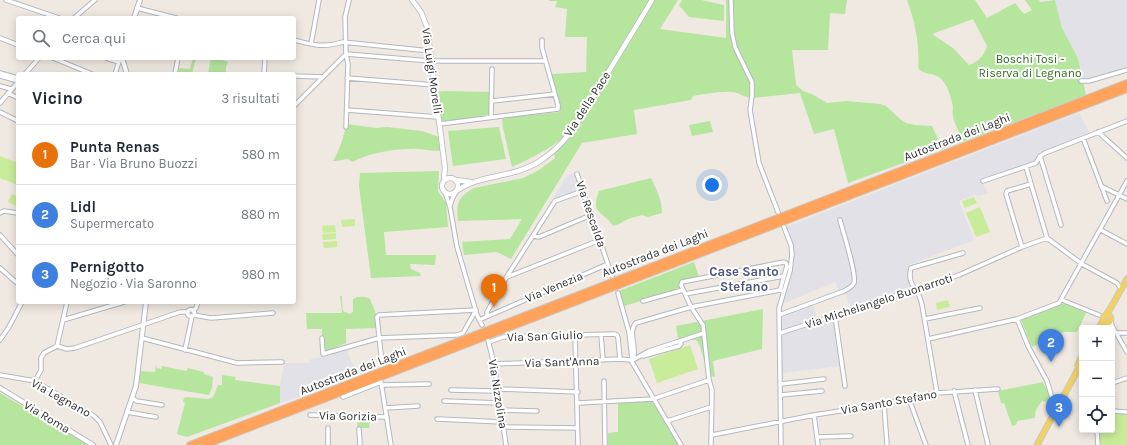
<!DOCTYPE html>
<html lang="it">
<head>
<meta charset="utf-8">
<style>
	:root { --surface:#fff; --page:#f6f6f7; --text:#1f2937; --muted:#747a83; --line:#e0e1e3; --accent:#111827 }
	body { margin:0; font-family:Karla,sans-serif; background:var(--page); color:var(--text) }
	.controls { position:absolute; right:12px; bottom:12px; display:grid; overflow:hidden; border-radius:4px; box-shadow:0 2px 10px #0003 }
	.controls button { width:36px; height:36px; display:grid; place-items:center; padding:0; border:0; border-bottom:1px solid var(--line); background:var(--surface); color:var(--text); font:20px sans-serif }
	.you { position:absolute; left:712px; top:185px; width:14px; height:14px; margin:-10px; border:3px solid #fff; border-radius:50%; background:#1a73e8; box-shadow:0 0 0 6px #1a73e833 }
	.badge { display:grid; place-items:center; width:26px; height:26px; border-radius:50%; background:var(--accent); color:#fff; font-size:13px; font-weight:700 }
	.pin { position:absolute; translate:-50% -33px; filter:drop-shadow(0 1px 2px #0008) }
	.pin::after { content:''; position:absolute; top:21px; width:14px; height:12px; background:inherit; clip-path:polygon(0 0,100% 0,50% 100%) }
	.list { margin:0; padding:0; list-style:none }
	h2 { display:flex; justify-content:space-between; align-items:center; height:52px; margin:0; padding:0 16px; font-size:17px }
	h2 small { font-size:13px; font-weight:400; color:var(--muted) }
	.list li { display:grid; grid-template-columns:26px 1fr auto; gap:12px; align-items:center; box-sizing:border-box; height:60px; padding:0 16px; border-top:1px solid var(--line) }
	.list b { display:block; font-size:15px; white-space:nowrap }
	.list p { margin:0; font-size:13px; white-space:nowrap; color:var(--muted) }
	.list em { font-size:13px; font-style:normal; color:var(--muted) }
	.icon { flex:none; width:22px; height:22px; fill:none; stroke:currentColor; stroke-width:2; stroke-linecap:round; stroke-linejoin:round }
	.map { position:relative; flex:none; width:1127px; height:445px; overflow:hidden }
	.search { position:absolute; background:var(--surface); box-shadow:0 2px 10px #0003; left:16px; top:16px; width:280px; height:44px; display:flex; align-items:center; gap:10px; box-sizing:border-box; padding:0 14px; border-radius:4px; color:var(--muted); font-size:15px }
	.panel { position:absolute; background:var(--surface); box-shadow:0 2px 10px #0003; left:16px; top:72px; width:280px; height:232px; border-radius:4px }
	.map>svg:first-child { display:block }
	.industrial { fill:#e3e1e8 }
	.green { fill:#b6e59e; fill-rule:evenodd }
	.pitch { fill:#c9ec9a }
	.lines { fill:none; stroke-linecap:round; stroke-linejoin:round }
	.minor-tunnel { stroke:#c8c4bd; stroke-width:3.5; stroke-dasharray:3.5 2; stroke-linecap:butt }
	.minor-casing { stroke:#b4b7c1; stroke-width:5.5 }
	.tertiary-casing { stroke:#b4b7c1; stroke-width:6 }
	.secondary-casing { stroke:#b4b7c1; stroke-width:6 }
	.primary-casing { stroke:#c9c9c9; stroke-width:7 }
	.motorway-casing { stroke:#c9c9c9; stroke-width:8 }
	.minor { stroke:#fff; stroke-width:3.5 }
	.tertiary { stroke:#fff; stroke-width:4 }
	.secondary { stroke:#fff; stroke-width:4.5 }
	.primary { stroke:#f2d163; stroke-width:5 }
	.motorway { stroke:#ffa35c; stroke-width:6 }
	.labels { text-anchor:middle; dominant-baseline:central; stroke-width:4; stroke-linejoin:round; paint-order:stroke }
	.park-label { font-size:12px; fill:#2c6e1b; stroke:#fff }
	.street-label { font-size:12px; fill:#2e2e2e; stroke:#fff }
	.neighbourhood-label { font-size:13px; font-weight:bold; fill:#4d5680; stroke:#fff }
</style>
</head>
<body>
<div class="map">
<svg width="1127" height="445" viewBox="0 0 1127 445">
	<rect width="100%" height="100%" fill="#efe9e1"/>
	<path class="industrial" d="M1055,0H1127V67L1124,70L1087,80L1083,79L1082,77L1078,58L1062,28Z
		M1079,113L1089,132L1039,153L1036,161L980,179L988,193L979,196L975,195L959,201L974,240L908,265V277L912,289L851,308L844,290L839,292L835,282L782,304L783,296L792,274L794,264V251L786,227Z
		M576,173L581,190L555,201L554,197L567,175Z
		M813,305L818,319L833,314L841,366L782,373L781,316Z
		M346,350L358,374L328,384L326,388L280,403V386L284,363H308L311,359L324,357Z"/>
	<path class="green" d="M549,0H678L660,29L726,38V0H847L845,14L830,13L828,50H792L796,85L803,91L812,94L827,103L846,101L880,104L886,106L900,119L906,123L915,125L932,126L940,143L960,134C957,128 954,122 953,116C952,113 953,110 953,107C951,97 948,85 940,78C933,72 923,75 918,68C920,44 915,22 907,0H975L987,18L1015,3L1024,14L1032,10L1025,0H1039L1040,2L1055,0L1062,28L1078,58L1086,95L967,140L848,183L834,129L814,134L800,93L753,98C745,98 740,93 732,92C719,91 706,94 693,96L691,100L634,110L637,134L582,143L511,259L497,252L464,255L462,242L510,239L522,219L458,221C456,203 458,197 474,188L523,178L539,170L555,158L554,154L571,137L567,134C551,149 531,158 512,167L503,128L502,118L560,112L551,74L586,72L587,37H565L567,9L555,7L557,1H550ZM973,19L987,46C985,55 978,62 969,65L953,48L932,34Z
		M682,0H701L724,5V21L689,17L679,5Z
		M193,58H196L192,74H176V71L180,68L190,69Z
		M211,58H218L228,62L226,67V74H208Z
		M445,91L490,92V115L443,123L441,122L436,92Z
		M710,121L713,132L692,136L689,125Z
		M346,124L377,128L387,127L422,131L439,137L441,151C434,151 427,150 420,149C400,148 370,152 353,162L348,159L335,161H333C340,149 344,137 346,124Z
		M499,127L506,159L453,166L448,131Z
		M439,171L438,191L446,203L448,227L384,232L386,255H436L435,265L410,264L411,269L420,273L421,276L371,278L359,186L360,173Z
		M651,178L657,191L661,202L662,213L648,217L642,215L628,219L619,224L613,226C603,210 590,215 599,191Z
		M694,262L699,277L681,281L679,285L681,289L624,306L619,291Z
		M340,296H342V302L343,311L350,314L353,312V299C358,296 366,296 370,299L376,314V328L346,329V343L327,351L325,348L324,336H322V329H307L306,313H342Z
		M1064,303L1086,313L1077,332H1064L1032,347L1021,320Z
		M763,309L762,349L713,361L715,377L709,376L699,344L696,340L678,338L676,326Z
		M156,365L157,368L161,369L162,366L186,371L188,368L204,372V374L213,377L212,388L209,395L139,383L141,371L155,372Z
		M222,375L236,377L235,380L280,386V403L187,437L177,434L185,403L183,401L184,398L186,397L208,399L213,397L218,385H222Z
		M1043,382L1052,402L1050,403L1043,401C1037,406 1035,410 1035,418L1017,421L1016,425L1012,426L1004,403H1001L998,391Z
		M0,393L88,445H0Z
		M652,401L679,445H608V433L618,432V403Z
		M358,418H370L369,428H357Z"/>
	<path class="pitch" d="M0,156L18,163V185L0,178Z
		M12,194L18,197V207L8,202Z
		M974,197L977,203L965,208L962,201Z
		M980,207L990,232L976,237L966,213Z
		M355,219V226L342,227L341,220Z
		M335,225L336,232L323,233L322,226Z
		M336,233V239L323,240L322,234Z
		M337,241V247L324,248L323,242Z
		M948,300L950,307L937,310L936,303Z
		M690,345L698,369L657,383L649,359Z
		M1112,414H1127V445H1100L1099,430H1112Z"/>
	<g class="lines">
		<path class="minor-tunnel" d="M612,276L618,293"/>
		<defs>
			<path id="minor" d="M6,0L59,18
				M731,0L732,33L735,47L752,82V96L750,110L759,163L778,212
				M137,8L176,18
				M74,18L95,0
				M0,38L18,45
				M294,40C313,45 324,48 343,42L430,51
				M311,44L319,0
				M53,58L92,74
				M106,58L119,62
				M0,73L18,78
				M25,74L39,58
				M115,74L120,58
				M175,74L178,58
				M264,74L265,58
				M0,76L18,81
				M294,76L323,77
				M347,78L435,85
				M1081,81H1089L1127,70
				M0,86L11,89
				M8,93L18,98
				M492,101L555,94
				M0,103L18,82
				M294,106L346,54L345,17L349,0
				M347,110L438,117
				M0,112L18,121
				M491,117L492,69
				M440,124L558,109V105L542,48V40
				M346,127L348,64L346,54L431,61H545
				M1098,132L1127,158
				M1083,138L1107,201
				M1040,156L1061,225
				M1026,167L1047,238L1082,264L1117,283L1121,289
				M577,174L612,276
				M983,181L1036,163L1040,156L1045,153L1127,121
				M1101,186L1127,199
				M445,192L450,207L457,247L477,315L482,325
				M450,206L453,197L456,192
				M0,213L4,211L18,213
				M1101,230L1127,244
				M0,235L18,255
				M533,236L539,237L591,215
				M1022,247L1006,194L1007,191L1031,184
				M0,268L18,284
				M507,277L600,240
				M618,293L629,332L632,359
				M685,294L784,276
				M1062,300L1099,315
				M643,301L683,290
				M187.5 313a3.5 3.5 0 1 1 7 0a3.5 3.5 0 1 1-7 0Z
				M193,311L196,308L198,302
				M194,315L211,318L273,313
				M779,315L844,291C848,289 852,287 854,283C857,274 843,232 840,220
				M487,316V312L506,278L555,201L583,191
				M835,316L845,386
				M925,319L980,308
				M1017,319L1029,348L1047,381L1055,408
				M63,320L124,302
				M479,320L608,264
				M1111,320L1112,326L1127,352
				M780,333L959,275L1022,247L1047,238
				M1116,333H1127
				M575,335L578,445
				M601,335L603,360
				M142,338L237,363L282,362
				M322,338L323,354L379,338L457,335L463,333L476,310
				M928,339L1017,319L1059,303L1127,181
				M0,340L9,327L22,302
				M488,340L494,364L506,445
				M489,342L503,337L614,334L617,335L618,338L620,359
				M57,346L67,349L75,348L180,312H186
				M185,350L192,316
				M643,356L679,346L681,344L680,341
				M633,359C638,348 627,332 636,323L691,307L780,290L782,291
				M633,360L649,351L704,333
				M632,362L681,445
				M382,364L377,317L379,315L476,310
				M494,364L620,359L630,360
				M0,375L35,381L94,416L100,422L111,445
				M35,381L41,370V358L44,353L57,346L67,302
				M604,381L605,445
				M1112,383L1127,378
				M781,384L824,379
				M382,385L429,384
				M451,390L496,391L500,389L578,392
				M975,390L988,445
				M954,391L968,445
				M937,393L922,305C921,301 920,296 917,292C912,285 908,279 911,268L963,253
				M781,395L822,391
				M343,397L381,382L391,445
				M1052,397L1056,398L1060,397
				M132,398L137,401L162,405
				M909,399L926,445
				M444,401L500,403
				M578,403L653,399L709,380
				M884,404L887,445
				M385,408L418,406
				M501,410L537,411
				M1112,411L1127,412
				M127,412L156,417
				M310,415L387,417
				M814,415L818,445
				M437,419L503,422
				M667,421L711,407
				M504,427L577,428
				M328,428V445
				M359,429L360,445
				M1097,430L1098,445
				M712,435L814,415L884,404L937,393L998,389
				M818,437L851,436
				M711,445L712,390L709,380L703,325L691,307L681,285L682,282L784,262L786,263L787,266L780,290
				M781,445L779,308L790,271L792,254L791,245L784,227"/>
			<path id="tertiary" d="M134,18L140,0
				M122,58L127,74
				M0,388L93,445
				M116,445L136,386L146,302"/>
			<path id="secondary" d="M412,0L421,12L427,27L445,168L444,177L445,180
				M442 186a8 8 0 1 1 16 0a8 8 0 1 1-16 0Z
				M456,180L471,182
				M458,190C482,174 514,178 540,161C570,142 585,110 603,81C619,54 636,27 652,0"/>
			<path id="primary" d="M1103 319a4 4 0 1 1 8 0a4 4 0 1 1-8 0Z
				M1106,315L1110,309L1127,279
				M1099,328L1103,320
				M1078,365L1082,356
				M1037,445L1082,362"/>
			<path id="motorway" d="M190,445L1127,83
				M205,445L1127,89"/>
		</defs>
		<use href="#minor" class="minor-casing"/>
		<use href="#tertiary" class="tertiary-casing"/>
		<use href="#secondary" class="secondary-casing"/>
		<use href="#primary" class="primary-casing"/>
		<use href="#motorway" class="motorway-casing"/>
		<use href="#minor" class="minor"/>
		<use href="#tertiary" class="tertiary"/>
		<use href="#secondary" class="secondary"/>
		<use href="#primary" class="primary"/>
		<use href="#motorway" class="motorway"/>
	</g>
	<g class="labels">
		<g class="park-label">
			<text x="1030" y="59">Boschi Tosi -<tspan x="1030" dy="14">Riserva di Legnano</tspan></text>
		</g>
		<g class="street-label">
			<text transform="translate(432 71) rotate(82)">Via Luigi Morelli</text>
			<text transform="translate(587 104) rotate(-57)">Via della Pace</text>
			<text transform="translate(957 137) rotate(-21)">Autostrada dei Laghi</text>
			<text transform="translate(591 214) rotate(71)">Via Rescalda</text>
			<text transform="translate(655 253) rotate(-21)">Autostrada dei Laghi</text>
			<text transform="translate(554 287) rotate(-23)">Via Venezia</text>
			<text transform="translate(879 301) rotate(-18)">Via Michelangelo Buonarroti</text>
			<text transform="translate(545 336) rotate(-2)">Via San Giulio</text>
			<text transform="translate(562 362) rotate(-2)">Via Sant'Anna</text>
			<text transform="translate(353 371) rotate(-21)">Autostrada dei Laghi</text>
			<text transform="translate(498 394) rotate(81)">Via Nizzolina</text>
			<text transform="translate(61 398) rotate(29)">Via Legnano</text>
			<text transform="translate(889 402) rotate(-10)">Via Santo Stefano</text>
			<text transform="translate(348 416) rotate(1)">Via Gorizia</text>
			<text transform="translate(47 417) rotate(31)">Via Roma</text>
		</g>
		<g class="neighbourhood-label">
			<text x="744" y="271">Case Santo<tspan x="744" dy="15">Stefano</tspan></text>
		</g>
	</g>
</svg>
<div class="controls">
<button>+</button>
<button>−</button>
<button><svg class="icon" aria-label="locate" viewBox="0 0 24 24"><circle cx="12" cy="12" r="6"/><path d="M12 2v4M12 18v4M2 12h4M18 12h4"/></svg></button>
</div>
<div class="you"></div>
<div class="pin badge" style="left:494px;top:307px;background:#e8710a">1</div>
<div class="pin badge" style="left:1051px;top:362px;background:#3f7fe0">2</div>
<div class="pin badge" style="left:1059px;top:427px;background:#3f7fe0">3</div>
<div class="search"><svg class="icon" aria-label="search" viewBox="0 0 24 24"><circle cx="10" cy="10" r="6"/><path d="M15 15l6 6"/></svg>Cerca qui</div>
<section class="panel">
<h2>Vicino<small>3 risultati</small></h2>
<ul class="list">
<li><span class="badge" style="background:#e8710a">1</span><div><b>Punta Renas</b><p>Bar · Via Bruno Buozzi</p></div><em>580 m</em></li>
<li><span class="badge" style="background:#3f7fe0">2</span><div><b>Lidl</b><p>Supermercato</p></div><em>880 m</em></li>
<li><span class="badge" style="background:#3f7fe0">3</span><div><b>Pernigotto</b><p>Negozio · Via Saronno</p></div><em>980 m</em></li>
</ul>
</section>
</div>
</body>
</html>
